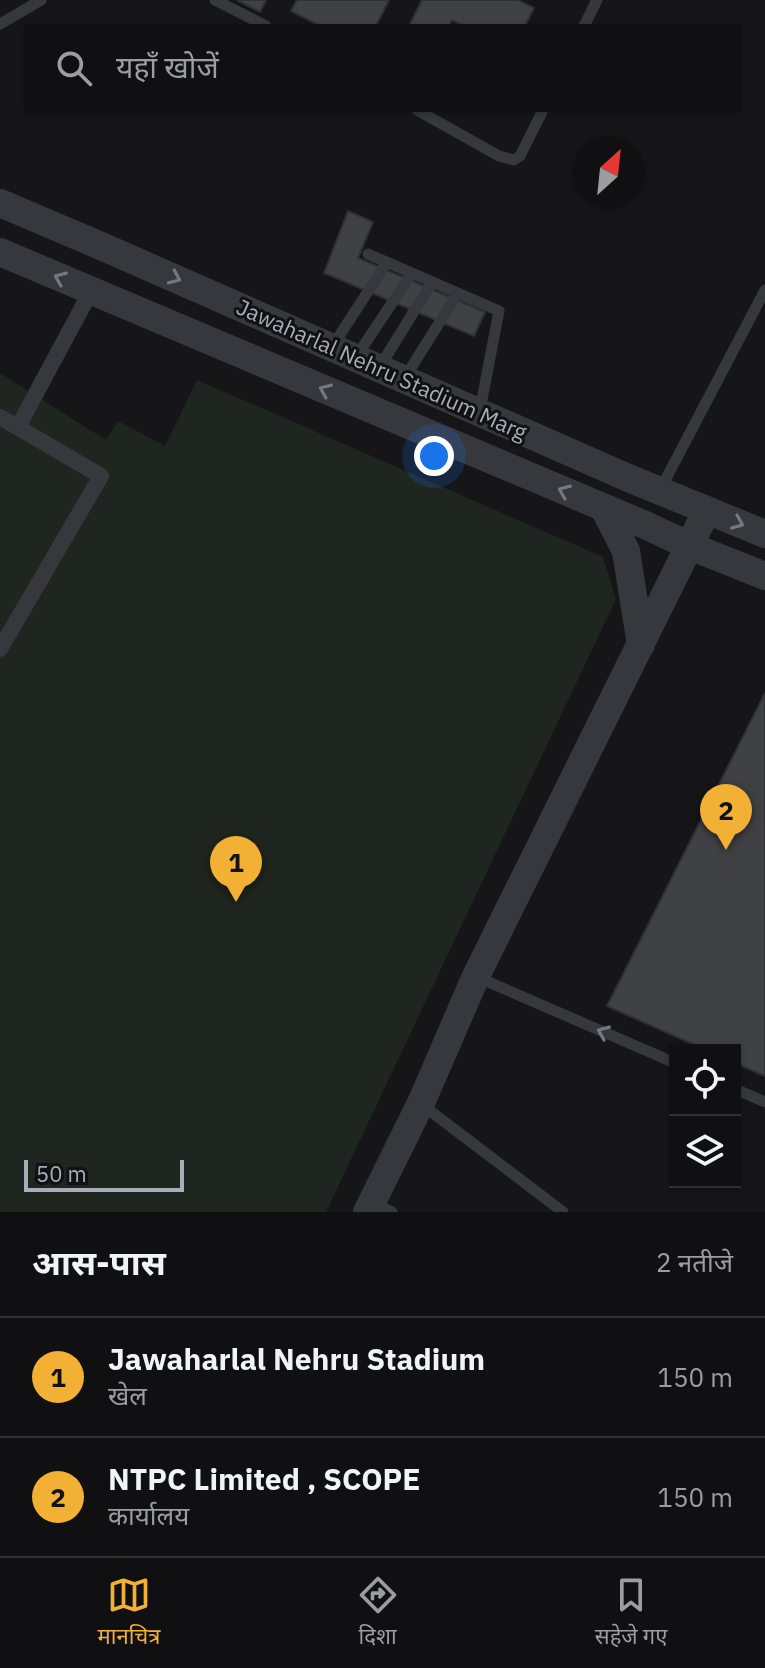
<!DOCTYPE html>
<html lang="hi">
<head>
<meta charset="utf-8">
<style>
	:root { --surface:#101012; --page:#19191b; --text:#f1f3f6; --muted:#9c9d9f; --line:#303032; --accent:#f2b134 }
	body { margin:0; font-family:"IBM Plex Sans","Noto Sans Devanagari",sans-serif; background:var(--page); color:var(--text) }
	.controls { position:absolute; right:24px; bottom:24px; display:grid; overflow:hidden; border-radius:0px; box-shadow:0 2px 6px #0004 }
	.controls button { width:72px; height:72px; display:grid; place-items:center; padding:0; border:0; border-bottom:2px solid var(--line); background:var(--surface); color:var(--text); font:40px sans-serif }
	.compass { position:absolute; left:573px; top:136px; width:72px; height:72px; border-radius:50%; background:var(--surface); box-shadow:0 2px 6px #0004; rotate:27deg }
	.scale { position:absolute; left:24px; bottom:20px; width:160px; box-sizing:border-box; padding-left:8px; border:4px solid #a8adb8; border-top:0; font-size:22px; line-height:28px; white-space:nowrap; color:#a8adb8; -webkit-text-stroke:6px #111113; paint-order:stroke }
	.you { position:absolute; left:434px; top:456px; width:28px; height:28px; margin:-20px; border:6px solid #fff; border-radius:50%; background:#1a73e8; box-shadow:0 0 0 12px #1a73e833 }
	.badge { display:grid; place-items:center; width:52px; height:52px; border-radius:50%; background:var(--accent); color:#111; font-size:26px; font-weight:700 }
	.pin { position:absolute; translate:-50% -66px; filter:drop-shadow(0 2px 4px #0008) }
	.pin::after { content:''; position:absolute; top:42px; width:28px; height:24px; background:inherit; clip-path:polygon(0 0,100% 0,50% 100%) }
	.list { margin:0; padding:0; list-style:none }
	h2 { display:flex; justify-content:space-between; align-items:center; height:104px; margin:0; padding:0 32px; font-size:34px }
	h2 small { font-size:26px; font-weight:400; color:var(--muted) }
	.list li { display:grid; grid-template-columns:52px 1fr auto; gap:24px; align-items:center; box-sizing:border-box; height:120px; padding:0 32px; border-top:2px solid var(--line) }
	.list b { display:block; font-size:30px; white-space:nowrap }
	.list p { margin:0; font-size:26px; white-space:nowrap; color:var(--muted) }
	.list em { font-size:26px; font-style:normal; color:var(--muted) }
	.icon { flex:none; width:44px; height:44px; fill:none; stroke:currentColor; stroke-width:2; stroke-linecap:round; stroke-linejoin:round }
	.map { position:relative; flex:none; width:765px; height:1212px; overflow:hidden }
	.search { position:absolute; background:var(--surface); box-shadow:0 2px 6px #0004; left:24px; right:24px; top:24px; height:88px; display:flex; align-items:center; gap:20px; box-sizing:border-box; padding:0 28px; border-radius:0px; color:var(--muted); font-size:30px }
	.sheet { height:344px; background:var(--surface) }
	nav { display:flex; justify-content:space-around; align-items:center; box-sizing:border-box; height:112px; border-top:2px solid var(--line); background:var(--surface); font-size:22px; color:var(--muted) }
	nav a { display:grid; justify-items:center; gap:4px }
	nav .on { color:var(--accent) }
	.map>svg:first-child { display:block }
	.green { fill:#1e261f }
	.building { fill:#404145; stroke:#303034; stroke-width:2 }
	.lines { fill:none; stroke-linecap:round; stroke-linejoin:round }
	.service { stroke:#37383d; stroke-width:11 }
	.pedestrian { stroke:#37383d; stroke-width:16 }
	.tertiary { stroke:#37383d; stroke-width:28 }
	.oneway { stroke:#757881 }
	.labels { text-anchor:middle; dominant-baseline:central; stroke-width:6; stroke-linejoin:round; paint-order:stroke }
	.street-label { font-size:22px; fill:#a8adb8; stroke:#111113 }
</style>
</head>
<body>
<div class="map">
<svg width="765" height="1212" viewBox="0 0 765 1212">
	<rect width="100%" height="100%" fill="#161618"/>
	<path class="green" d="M0,373L106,440L118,421L165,446L197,380L603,557L616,599L326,1212H0Z"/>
	<path class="building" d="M237,0H266L260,12Z
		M297,0H389L376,26H320L291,11Z
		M422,0H518L534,8L525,26H463L452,20L449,26H409Z
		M348,211L373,222L358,258L485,312L474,336L324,273Z
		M765,693V1076L735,1063V1050H706L607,1006Z"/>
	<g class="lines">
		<path class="service" d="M215,0L266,26
			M0,24L41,0
			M584,26L597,0
			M417,110L499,156L514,160L520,156L543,110
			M368,254L499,311L480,410
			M332,347L387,262
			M356,357L412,273
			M379,368L432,282
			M404,379L458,293
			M660,490L765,290
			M477,977L675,1063
			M735,1089L765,1102
			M421,1104L563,1212
			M372,1202L392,1212"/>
		<path class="pedestrian" d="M0,417L101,476L0,649
			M18,427L91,291"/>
		<path class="tertiary" d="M0,203L108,249L626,477L765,534
			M0,252L643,524L690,546L765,576
			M604,508L626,551L641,645
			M367,1212L421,1103L476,976L707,510"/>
	</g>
	<defs><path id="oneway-chevron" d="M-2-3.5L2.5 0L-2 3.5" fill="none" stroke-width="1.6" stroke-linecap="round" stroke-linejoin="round" transform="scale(2)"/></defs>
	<g class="oneway">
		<use href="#oneway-chevron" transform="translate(60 278) rotate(-157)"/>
		<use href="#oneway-chevron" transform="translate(175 278) rotate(24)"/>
		<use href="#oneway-chevron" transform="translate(325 390) rotate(-157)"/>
		<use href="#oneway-chevron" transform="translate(564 491) rotate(-157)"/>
		<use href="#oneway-chevron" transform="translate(738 523) rotate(22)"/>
		<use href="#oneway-chevron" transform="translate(603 1032) rotate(-157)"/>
	</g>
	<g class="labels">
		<g class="street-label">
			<text transform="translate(382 369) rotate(24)">Jawaharlal Nehru Stadium Marg</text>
		</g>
	</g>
</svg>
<div class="controls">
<button><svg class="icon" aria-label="locate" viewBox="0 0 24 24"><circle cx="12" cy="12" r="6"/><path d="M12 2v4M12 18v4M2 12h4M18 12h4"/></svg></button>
<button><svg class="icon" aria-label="layers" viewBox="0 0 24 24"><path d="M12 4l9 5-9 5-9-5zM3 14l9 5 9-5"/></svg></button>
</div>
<svg class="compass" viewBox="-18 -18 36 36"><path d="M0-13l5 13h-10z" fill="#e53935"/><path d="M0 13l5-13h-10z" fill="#9c9d9f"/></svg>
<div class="scale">50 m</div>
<div class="you"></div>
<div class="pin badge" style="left:236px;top:902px">1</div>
<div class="pin badge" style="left:726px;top:850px">2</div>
<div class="search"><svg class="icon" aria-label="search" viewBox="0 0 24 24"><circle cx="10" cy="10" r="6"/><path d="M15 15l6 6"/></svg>यहाँ खोजें</div>
</div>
<section class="sheet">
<h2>आस-पास<small>2 नतीजे</small></h2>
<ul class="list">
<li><span class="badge">1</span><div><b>Jawaharlal Nehru Stadium</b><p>खेल</p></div><em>150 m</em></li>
<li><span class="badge">2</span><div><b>NTPC Limited , SCOPE</b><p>कार्यालय</p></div><em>150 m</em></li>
</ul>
</section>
<nav>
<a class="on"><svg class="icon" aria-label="map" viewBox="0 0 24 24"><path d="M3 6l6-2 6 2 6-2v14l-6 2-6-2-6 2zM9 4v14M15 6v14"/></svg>मानचित्र</a>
<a><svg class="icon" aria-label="directions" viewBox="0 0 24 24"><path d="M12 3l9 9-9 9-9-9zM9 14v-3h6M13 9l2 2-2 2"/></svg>दिशा</a>
<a><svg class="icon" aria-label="saved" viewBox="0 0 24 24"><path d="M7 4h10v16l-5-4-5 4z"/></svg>सहेजे गए</a>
</nav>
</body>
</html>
